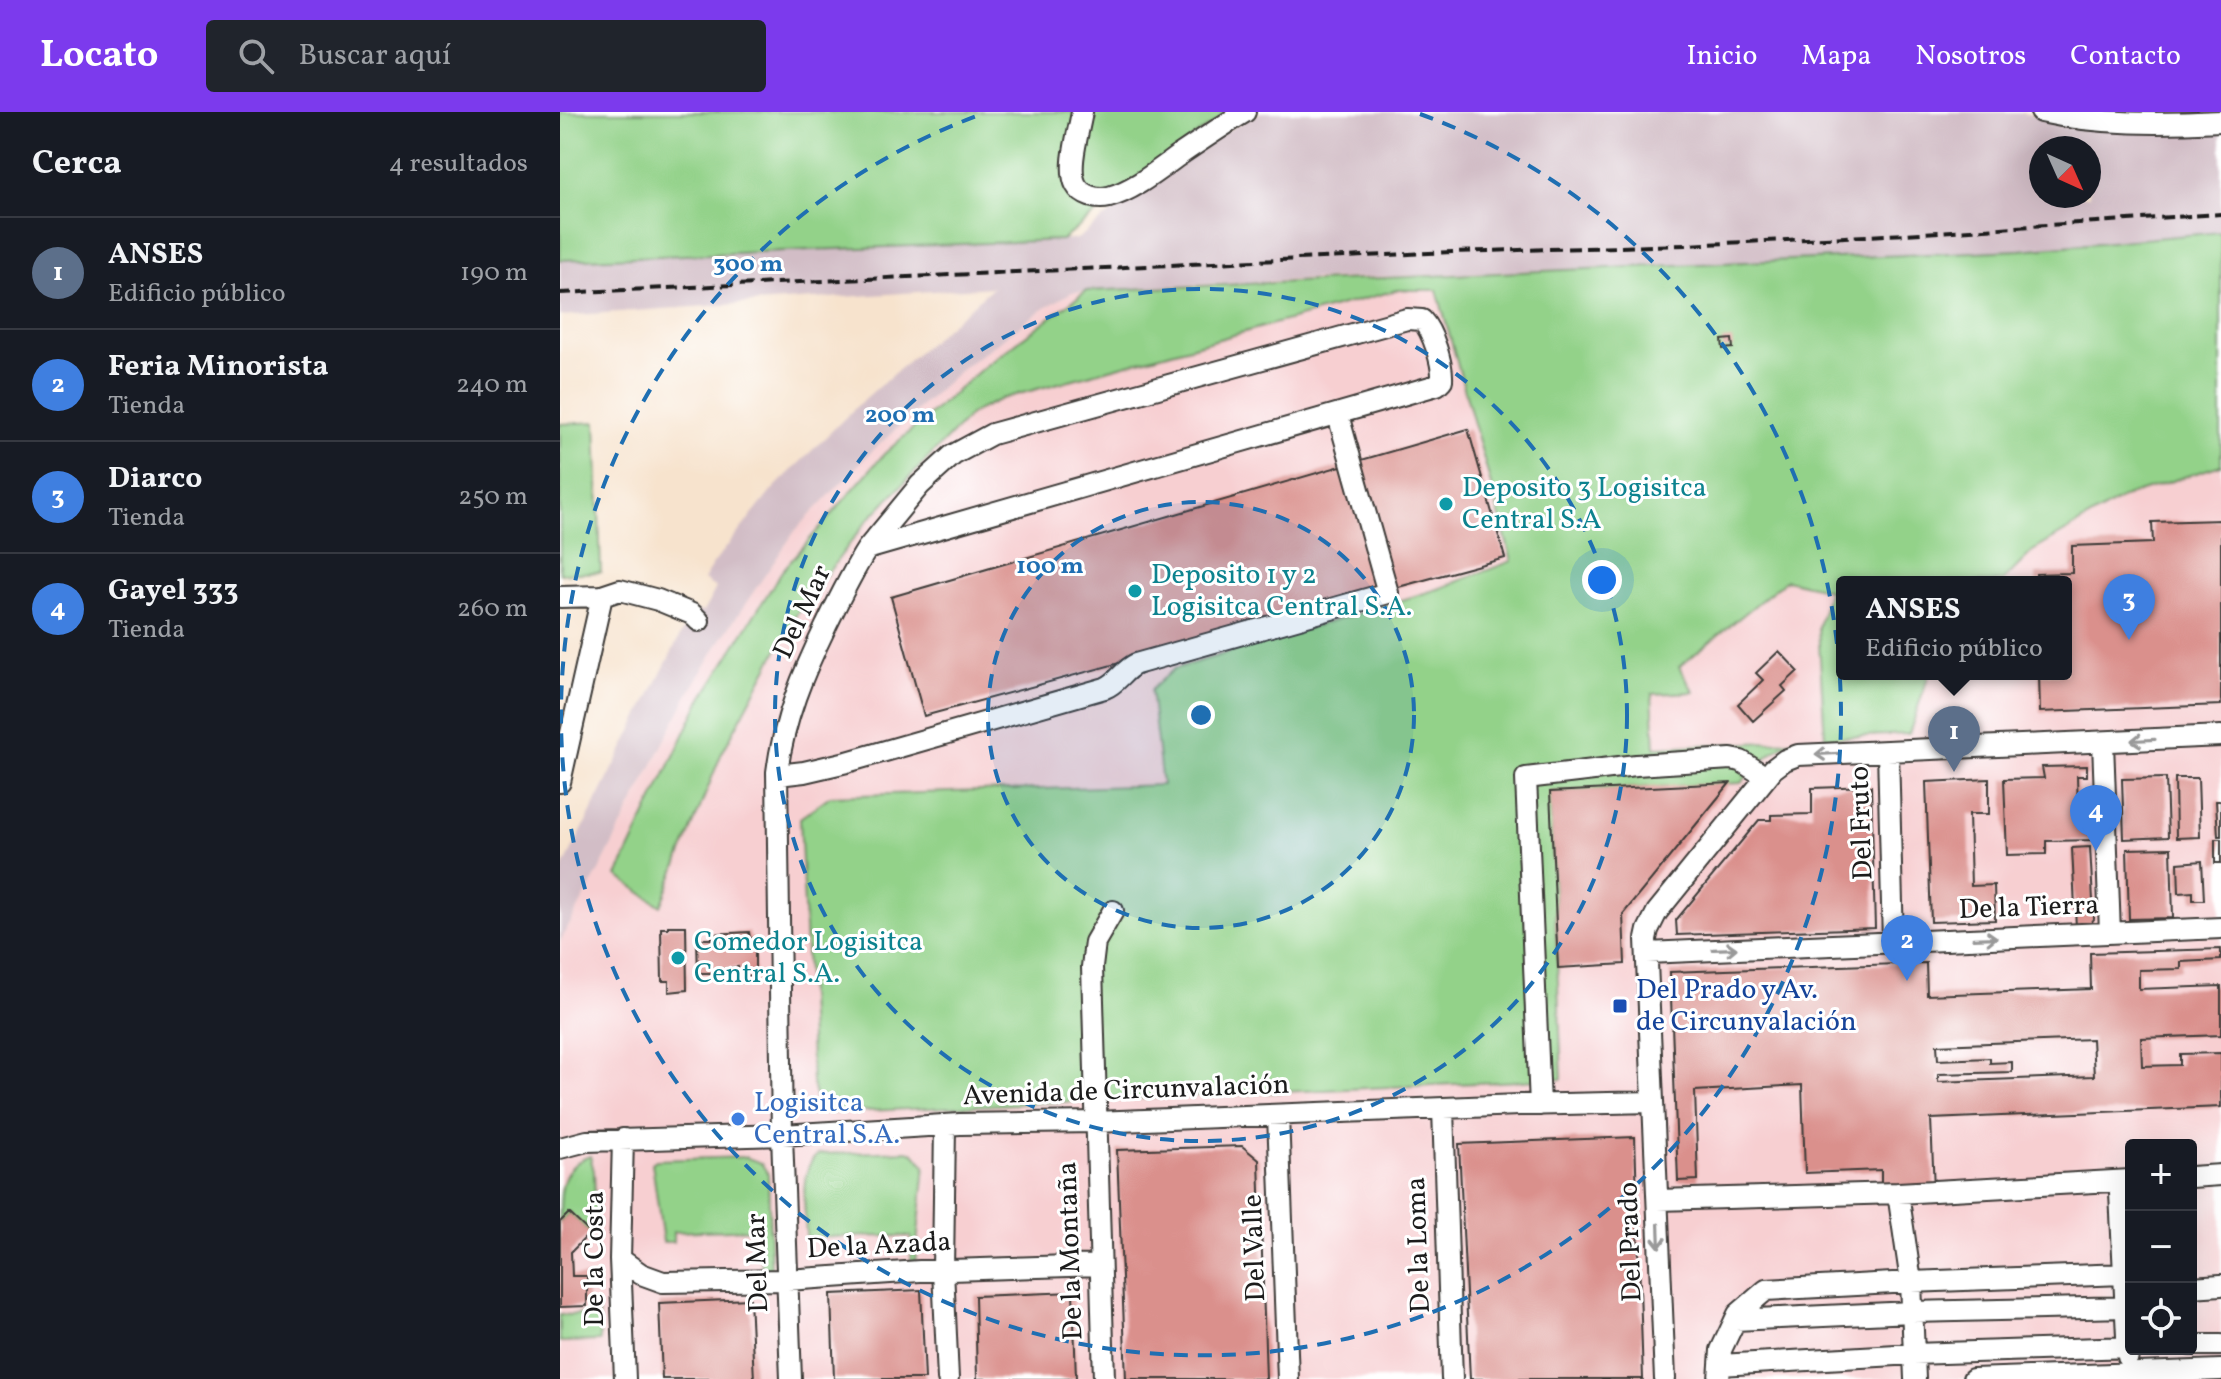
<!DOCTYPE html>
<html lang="es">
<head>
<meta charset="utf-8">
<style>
	:root { --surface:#171b24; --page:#20242c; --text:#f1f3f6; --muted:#9ea1a6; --line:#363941; --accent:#7c3aed }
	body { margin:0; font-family:Vollkorn,serif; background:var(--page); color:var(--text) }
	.controls { position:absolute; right:24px; bottom:24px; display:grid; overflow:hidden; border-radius:8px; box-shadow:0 8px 32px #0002 }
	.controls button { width:72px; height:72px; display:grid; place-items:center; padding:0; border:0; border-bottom:2px solid var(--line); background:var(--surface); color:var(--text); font:40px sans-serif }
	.compass { position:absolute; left:1469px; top:24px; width:72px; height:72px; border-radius:50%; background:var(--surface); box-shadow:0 8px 32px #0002; rotate:135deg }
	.you { position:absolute; left:1042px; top:468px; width:28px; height:28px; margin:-20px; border:6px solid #fff; border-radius:50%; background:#1a73e8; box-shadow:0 0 0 12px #1a73e833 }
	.badge { display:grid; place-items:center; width:52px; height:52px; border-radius:50%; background:var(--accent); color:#fff; font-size:26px; font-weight:700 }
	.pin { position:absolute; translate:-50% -66px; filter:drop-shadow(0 2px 4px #0008) }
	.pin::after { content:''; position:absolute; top:42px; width:28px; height:24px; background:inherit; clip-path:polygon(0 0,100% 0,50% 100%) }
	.popup { position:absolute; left:1276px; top:464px; width:236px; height:104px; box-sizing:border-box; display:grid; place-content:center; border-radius:8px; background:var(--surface); filter:drop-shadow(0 2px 6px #0005); font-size:26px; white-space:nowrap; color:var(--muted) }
	.popup b { font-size:30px; color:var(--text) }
	.popup::after { content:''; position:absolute; left:50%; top:100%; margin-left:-16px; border:16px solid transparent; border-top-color:var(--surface) }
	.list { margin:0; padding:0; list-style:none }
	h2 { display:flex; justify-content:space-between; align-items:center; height:104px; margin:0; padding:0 32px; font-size:34px }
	h2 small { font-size:26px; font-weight:400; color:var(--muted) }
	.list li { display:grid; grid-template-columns:52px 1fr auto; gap:24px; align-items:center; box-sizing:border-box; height:112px; padding:0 32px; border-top:2px solid var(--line) }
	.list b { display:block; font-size:30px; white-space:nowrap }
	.list p { margin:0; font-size:26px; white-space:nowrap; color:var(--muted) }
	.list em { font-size:26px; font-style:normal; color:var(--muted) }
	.icon { flex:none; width:44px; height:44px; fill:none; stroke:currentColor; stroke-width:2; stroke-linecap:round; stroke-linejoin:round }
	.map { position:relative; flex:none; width:1661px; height:1267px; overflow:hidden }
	header { display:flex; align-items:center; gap:48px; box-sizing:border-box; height:112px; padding:0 40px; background:var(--accent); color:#fff }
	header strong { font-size:38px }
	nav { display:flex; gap:44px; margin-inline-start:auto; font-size:28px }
	.search { width:560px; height:72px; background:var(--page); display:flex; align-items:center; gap:20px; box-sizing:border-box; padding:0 28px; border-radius:8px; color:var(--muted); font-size:30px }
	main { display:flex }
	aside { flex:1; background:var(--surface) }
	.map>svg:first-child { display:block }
	.built { fill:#f7cfd1; fill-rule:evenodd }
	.industrial { fill:#d2bdc6; fill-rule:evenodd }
	.green { fill:#93d289; stroke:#587752; stroke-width:2 }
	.building { fill:#da908c; fill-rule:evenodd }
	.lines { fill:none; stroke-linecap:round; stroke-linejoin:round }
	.minor-casing { stroke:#3d3a37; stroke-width:24 }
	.minor { stroke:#fff; stroke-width:20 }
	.rail { stroke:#1c1c1c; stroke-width:4; stroke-dasharray:12 6; stroke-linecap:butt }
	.oneway { stroke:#999 }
	.ring { fill:none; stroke:#1f6fb2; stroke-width:4; stroke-dasharray:14 10 }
	.culture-dot { fill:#0f9aa8; stroke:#fff; stroke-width:3 }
	.transit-dot { fill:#1a4fb4; stroke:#fff; stroke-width:3 }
	.shop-dot { fill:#3f7fe0; stroke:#fff; stroke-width:3 }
	.labels { text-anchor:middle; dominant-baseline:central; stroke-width:6; stroke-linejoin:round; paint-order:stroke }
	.culture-label { font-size:28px; fill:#0d838f; stroke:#fff; text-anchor:start }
	.street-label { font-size:28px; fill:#1c1c1c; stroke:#fff }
	.transit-label { font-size:28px; fill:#164399; stroke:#fff; text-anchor:start }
	.shop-label { font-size:28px; fill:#366cbe; stroke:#fff; text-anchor:start }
	.centre { fill:#1f6fb2; stroke:#fff; stroke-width:4 }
	.ring-label { font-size:24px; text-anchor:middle; font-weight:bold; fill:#1f6fb2; stroke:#fff; stroke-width:6; stroke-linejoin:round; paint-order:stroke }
</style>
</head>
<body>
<header>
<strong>Locato</strong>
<div class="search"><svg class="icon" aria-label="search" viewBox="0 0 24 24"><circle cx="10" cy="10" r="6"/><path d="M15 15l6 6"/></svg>Buscar aquí</div>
<nav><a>Inicio</a><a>Mapa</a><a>Nosotros</a><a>Contacto</a></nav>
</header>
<main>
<aside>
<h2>Cerca<small>4 resultados</small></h2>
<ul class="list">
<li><span class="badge" style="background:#5c6f8a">1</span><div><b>ANSES</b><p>Edificio público</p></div><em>190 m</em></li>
<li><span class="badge" style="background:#3f7fe0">2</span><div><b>Feria Minorista</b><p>Tienda</p></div><em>240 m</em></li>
<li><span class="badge" style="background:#3f7fe0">3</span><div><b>Diarco</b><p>Tienda</p></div><em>250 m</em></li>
<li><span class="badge" style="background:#3f7fe0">4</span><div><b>Gayel 333</b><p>Tienda</p></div><em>260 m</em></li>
</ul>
</aside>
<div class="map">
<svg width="1661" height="1267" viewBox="0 0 1661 1267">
	<rect width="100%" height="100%" fill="#fff"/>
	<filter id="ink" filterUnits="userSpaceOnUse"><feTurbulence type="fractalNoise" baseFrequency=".0125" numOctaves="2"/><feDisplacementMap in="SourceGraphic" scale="16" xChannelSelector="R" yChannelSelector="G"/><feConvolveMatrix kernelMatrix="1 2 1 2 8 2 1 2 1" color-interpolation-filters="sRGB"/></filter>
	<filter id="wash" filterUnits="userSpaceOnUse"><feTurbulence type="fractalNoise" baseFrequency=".006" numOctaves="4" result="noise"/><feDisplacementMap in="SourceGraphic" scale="32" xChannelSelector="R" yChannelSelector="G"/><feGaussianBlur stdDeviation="1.8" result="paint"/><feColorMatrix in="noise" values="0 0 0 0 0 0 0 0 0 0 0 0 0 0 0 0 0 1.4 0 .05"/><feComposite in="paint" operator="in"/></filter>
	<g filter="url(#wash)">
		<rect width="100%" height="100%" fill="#f7e3cd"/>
		<path class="built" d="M1661,120V1267H0V830L40,757L128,583L160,529L235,419L308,343L400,258L480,199L512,180L526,179L641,172L1460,138ZM1282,470H1506V562H1282ZM1571,1033H1631V1237H1571Z"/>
		<path class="industrial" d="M701,0H1459L1492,9L1661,15V120L1460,138L641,172L512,180L480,199L400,258L308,343L235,419L160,529L128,583L40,757L0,830V762L133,498L143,500L156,476L143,468L153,452L214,376L300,291L433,175L0,204V148L517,127L645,31ZM1481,36H1529V84H1481Z"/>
		<path class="green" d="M0,0H669L635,24L502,128L0,148Z
			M1661,120V353L1566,384L1473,439L1442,470H1282V562H1369L1349,622L1265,626L1258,515L1269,478L1226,468L1119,555L1134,580L1092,582L1095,635L1233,629C1211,638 1197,653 1181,671L990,680L1002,967L264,1001L258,997L252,971L240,706L270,684L602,673L591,578L614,557L878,477L952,449L877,178H837L441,287L412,301L307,409L236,503L161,643L101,794L57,764L139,591L222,459L324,342L425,254L526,179L1460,138Z
			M36,310L41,460L0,462V312Z
			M347,1039L354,1041L365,1054L355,1152L351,1153V1124L246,1125C246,1101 237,1055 259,1042Z
			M30,1044L34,1059L36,1120L30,1121L9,1101L0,1110C0,1078 0,1054 30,1044Z
			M185,1045L201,1051L208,1062L211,1158L202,1159L199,1117L113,1120V1130H103L92,1051L96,1048Z
			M39,1202L40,1229L0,1230V1203Z"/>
		<g id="blocks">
			<path class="building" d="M1172,227L1173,236L1163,237L1162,228Z
				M908,317L945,446L364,604L331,485Z
				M1661,408V593L1480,600L1479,562H1506V470H1476V462L1512,461V434L1593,431L1592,410Z
				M1219,539L1238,559L1222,574L1226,579L1193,609L1178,592L1203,568L1196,561Z
				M1527,654V664H1517L1518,698L1536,697L1537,728L1486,729V742L1447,743L1444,667L1484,666L1482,655Z
				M1606,666L1608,725L1564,727L1562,667Z
				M1615,666H1638L1640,725L1616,726Z
				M1429,667V702H1409L1411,774L1434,773L1435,808L1371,810L1366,670Z
				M1170,671L1063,802L1065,852L998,856L990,680Z
				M1311,674L1315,816L1117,823L1116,808L1199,708H1211V703L1252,702V676Z
				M1656,689H1661V724H1658Z
				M1655,727H1661V751H1655Z
				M1530,735L1534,807L1530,812L1516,815L1512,736Z
				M1611,736L1613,806L1569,807L1567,737Z
				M1642,749L1644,788H1633V780L1619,781L1618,751Z
				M108,814H126L127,878L109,880V869H102L101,816H108Z
				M189,820L190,826H195V860H193L194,863L185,864V860H178V855L164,857L163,866L153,867V861H138L137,827H152V822Z
				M1661,837V848L1621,850V857L1579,858V877L1661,874V923L1581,926L1582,954L1620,953V942L1661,941V995L1371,1007L1374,1077L1321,1079V1058L1245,1061L1242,973L1135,979L1138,1068L1118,1069L1110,860L1366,851L1367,883L1531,877L1530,841ZM1532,927L1534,964L1378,970V962L1452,960V950L1430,951V946L1378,948L1377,933Z
				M1075,1025L1083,1267H910L899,1032Z
				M682,1034L699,1048L706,1267H566L557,1038Z
				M9,1101L30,1121L11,1140L12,1164H27V1194L0,1195V1110Z
				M361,1178L365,1267H274L271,1182Z
				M513,1180L516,1267H417L415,1184Z
				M190,1187L194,1267H102L99,1191Z"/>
		</g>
	</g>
	<g filter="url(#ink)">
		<use href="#blocks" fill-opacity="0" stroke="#3d3a37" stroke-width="2"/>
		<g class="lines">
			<defs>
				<path id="minor" d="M522,0C519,19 507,56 516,73C522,84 537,88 549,85C574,78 597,59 618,44C640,29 662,14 685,0
					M1481,0C1539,13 1602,12 1661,9
					M0,485L42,484L60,478L98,488L132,502L139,509
					M1543,630L1550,821
					M1328,639L1333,830
					M218,663L244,660L287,650L545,576C558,571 563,558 576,552L828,481L778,303
					M0,670L42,484
					M1087,841L1661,816
					M980,993L966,666L1076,653L1171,647L1181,649L1206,665
					M883,997L892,1267
					M718,1003L728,1267
					M385,1013L383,1158L388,1267
					M63,1027L60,1147L65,1267
					M0,1036L27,1029L222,1023L400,1012L535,1010L959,993L1093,990
					M1631,1065L1661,1063
					M1338,1081L1351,1170L1355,1267
					M1560,1081L1568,1245
					M1098,1088L1338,1081L1571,1068
					M60,1147L81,1162L103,1170L227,1168L360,1159L540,1153
					M1631,1175L1661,1173
					M1175,1208L1352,1200L1566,1195
					M1631,1233H1661
					M1160,1253L1354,1242L1571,1235
					M231,1267L222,1023L217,660C224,607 243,561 266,514C279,487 291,462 307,437L877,273L882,268C883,252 873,220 862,208L847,207L432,322L393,343L360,373L307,437
					M544,1267L532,855L535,830L553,799
					M1105,1267L1086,827L1088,818L1097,800L1213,657L1225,648L1238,643L1661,624
					M1159,1267L1161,1238L1178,1202L1206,1178L1351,1170L1564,1162
					M1413,1267L1661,1258"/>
			</defs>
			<use href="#minor" class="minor-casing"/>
			<use href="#minor" class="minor"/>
			<path class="rail" d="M0,181L892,140L1126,133L1346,122L1661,102"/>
		</g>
		<defs><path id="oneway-shaft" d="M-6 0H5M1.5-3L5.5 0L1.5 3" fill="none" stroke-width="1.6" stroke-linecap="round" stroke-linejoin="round" transform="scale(2)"/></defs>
		<g class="oneway">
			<use href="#oneway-shaft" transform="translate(1583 628) rotate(177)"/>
			<use href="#oneway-shaft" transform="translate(1267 642) rotate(177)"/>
			<use href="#oneway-shaft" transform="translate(1425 826) rotate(-2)"/>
			<use href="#oneway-shaft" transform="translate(1165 837) rotate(-2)"/>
			<use href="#oneway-shaft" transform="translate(1099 1124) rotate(88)"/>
		</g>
	</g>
	<circle cx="641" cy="603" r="213" fill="#1f6fb2" fill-opacity=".12"/>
	<g class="ring">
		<circle cx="641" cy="603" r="213"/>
		<circle cx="641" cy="603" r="426"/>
		<path d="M860 2A640 640 0 1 1 422 2"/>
	</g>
	<g class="culture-dot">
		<circle cx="886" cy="392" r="8"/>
		<circle cx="575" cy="479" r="8"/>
		<circle cx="118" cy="846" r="8"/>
	</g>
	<rect class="transit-dot" x="1052" y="886" width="16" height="16" rx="4"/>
	<circle class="shop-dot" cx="178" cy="1007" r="8"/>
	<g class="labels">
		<g class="culture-label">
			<text x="902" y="376">Deposito 3 Logisitca<tspan x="902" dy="32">Central S.A</tspan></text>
			<text x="591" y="463">Deposito 1 y 2<tspan x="591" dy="32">Logisitca Central S.A.</tspan></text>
			<text x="134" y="830">Comedor Logisitca<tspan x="134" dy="32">Central S.A.</tspan></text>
		</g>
		<g class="street-label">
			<text transform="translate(243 500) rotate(-65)">Del Mar</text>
			<text transform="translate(1302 711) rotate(-92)">Del Fruto</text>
			<text transform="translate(1469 796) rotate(-2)">De la Tierra</text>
			<text transform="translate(566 979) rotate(-2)">Avenida de Circunvalación</text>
			<text transform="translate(1071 1130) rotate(-92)">Del Prado</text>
			<text transform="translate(859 1133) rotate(-92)">De la Loma</text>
			<text transform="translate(319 1134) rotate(-3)">De la Azada</text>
			<text transform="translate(695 1136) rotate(-92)">Del Valle</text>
			<text transform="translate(511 1139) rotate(-92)">De la Montaña</text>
			<text transform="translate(35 1147) rotate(-90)">De la Costa</text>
			<text transform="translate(198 1151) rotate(-92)">Del Mar</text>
		</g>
		<g class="transit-label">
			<text x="1076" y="878">Del Prado y Av.<tspan x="1076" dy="32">de Circunvalación</tspan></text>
		</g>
		<g class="shop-label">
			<text x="194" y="991">Logisitca<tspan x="194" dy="32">Central S.A.</tspan></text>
		</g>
	</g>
	<circle cx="641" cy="603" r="12" class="centre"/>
	<g class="ring-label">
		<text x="188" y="159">300 m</text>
		<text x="340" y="310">200 m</text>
		<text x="490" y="461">100 m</text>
	</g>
</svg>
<div class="controls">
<button>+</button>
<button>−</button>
<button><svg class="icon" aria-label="locate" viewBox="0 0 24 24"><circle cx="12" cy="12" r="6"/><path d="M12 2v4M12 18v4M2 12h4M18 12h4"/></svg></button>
</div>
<svg class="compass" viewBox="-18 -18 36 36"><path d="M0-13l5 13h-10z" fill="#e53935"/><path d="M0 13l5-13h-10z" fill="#9ea1a6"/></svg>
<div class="you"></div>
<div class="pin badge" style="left:1394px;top:660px;background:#5c6f8a">1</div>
<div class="popup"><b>ANSES</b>Edificio público</div>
<div class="pin badge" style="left:1347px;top:869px;background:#3f7fe0">2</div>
<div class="pin badge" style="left:1569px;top:528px;background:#3f7fe0">3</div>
<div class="pin badge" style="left:1536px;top:739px;background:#3f7fe0">4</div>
</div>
</main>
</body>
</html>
